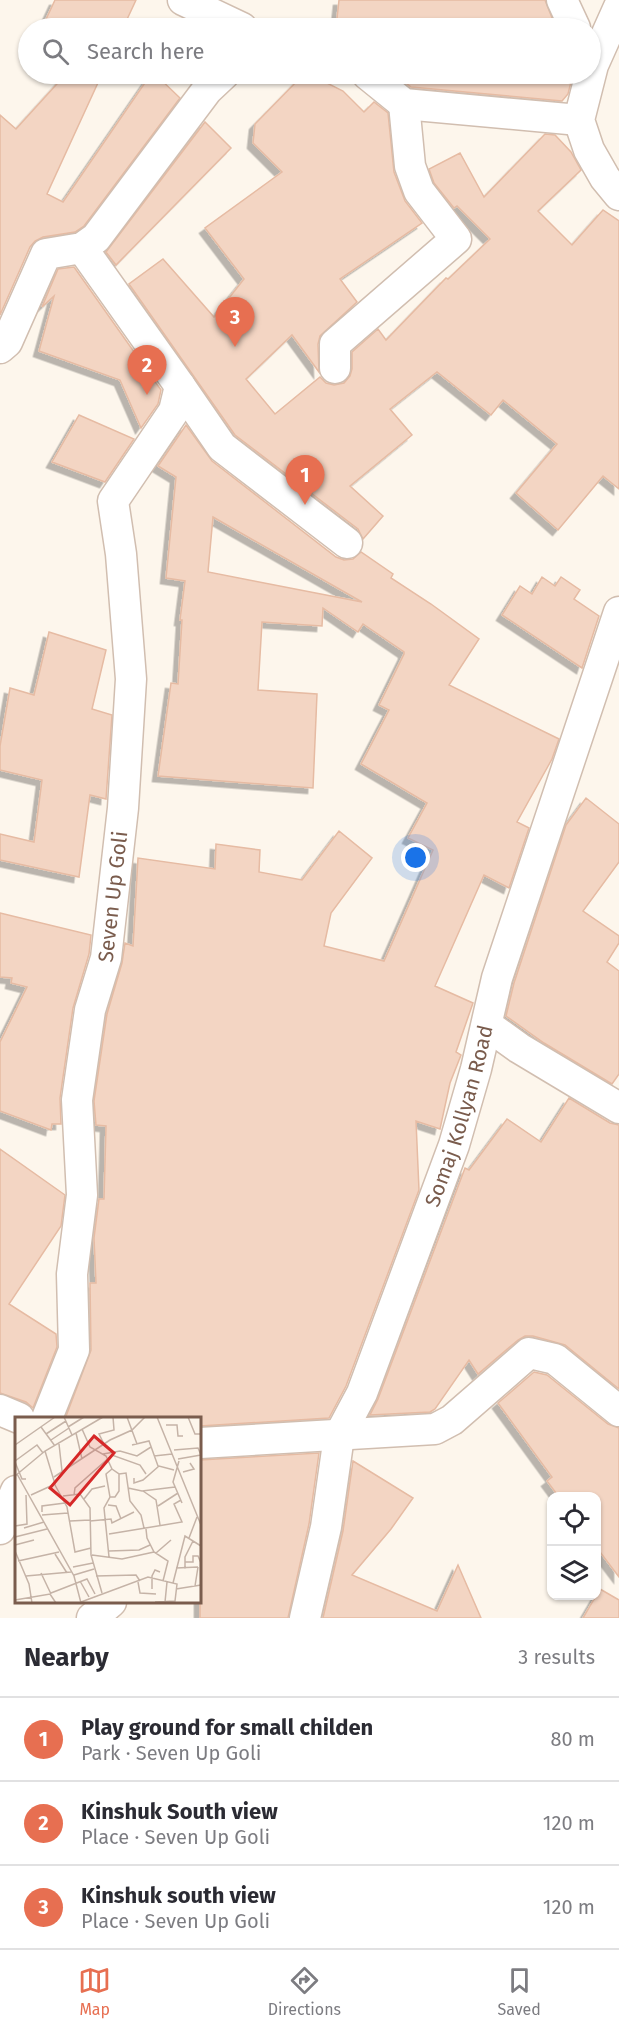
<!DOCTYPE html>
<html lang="en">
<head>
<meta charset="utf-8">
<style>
	:root { --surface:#fff; --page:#f7f7f7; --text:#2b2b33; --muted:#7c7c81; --line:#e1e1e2; --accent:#e76f51 }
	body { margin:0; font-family:"Fira Sans",sans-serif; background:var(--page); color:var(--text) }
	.controls { position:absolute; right:18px; bottom:18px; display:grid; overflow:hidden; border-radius:12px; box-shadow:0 2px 4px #0004 }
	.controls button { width:54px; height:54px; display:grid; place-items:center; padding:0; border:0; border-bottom:2px solid var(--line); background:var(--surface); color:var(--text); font:30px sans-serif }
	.you { position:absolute; left:416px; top:858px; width:21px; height:21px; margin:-15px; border:4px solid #fff; border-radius:50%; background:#1a73e8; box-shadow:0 0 0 9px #1a73e833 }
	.badge { display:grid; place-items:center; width:39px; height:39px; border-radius:50%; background:var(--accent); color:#fff; font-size:20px; font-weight:700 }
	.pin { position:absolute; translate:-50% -50px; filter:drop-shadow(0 2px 3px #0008) }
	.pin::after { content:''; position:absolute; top:32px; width:21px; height:18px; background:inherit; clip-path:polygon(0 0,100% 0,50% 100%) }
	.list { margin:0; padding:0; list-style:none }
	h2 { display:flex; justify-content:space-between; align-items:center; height:78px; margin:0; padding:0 24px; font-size:26px }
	h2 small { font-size:20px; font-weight:400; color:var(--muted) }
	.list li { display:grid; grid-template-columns:39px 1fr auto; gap:18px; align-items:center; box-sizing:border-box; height:84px; padding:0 24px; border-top:2px solid var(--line) }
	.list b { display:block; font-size:22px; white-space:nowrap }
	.list p { margin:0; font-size:20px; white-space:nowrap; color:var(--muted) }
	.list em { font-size:20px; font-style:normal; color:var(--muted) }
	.icon { flex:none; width:33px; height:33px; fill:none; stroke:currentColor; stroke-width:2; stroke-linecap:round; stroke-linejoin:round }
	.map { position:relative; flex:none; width:619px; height:1618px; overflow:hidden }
	.search { position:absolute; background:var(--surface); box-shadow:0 2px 4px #0004; left:18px; right:18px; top:18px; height:66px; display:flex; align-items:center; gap:15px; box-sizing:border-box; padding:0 21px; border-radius:33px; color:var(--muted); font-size:22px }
	.sheet { height:330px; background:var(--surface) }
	nav { display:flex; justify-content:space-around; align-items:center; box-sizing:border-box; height:84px; border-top:2px solid var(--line); background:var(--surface); font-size:16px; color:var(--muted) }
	nav a { display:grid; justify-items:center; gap:3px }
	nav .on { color:var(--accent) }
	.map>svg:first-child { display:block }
	.building { fill:#f3d5c3; stroke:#e6bba3; stroke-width:1.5; fill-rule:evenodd; filter:url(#shadow) }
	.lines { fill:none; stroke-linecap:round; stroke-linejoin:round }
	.street-casing { stroke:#d1beb0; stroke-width:33 }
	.street { stroke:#fff; stroke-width:30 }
	.labels { text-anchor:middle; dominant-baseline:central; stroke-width:4.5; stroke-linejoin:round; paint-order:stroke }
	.street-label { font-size:21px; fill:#7a5c4d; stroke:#fffaf3 }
	.inset-road { fill:none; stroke:#c5b3a7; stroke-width:1.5 }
	.view { fill:#d62828; fill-opacity:0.15; stroke:#d62828; stroke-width:3 }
	.inset-edge { fill:none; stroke:#7a5c4d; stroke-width:3 }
</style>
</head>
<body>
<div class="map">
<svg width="619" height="1618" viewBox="0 0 619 1618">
	<defs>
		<filter id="shadow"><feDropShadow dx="-5.5" dy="5.5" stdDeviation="0" flood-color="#0004"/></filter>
	</defs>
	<rect width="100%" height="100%" fill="#fdf6ec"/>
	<path class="building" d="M55,0H136L123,28H42Z
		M339,0H545L554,23L546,28H336Z
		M66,74H102L47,194L63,202L151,74H155L180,98L84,226L75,232L43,237L35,241L30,247L0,315V115L16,129Z
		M304,74H309L343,91L364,112L374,102L388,113L394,172L405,201L422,223L340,279L357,302L320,336L318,344L319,372L292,335L246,379L275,414L320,377L326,383L334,385L344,383L350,376L352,369V352L378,329L386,340L446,278L448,279L490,239L457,206L454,208L434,183L429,169L460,153L484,197L545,134L555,135L571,152L581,170L538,211L572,245L603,210L619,221V489L603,476L558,530L516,493L557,444L503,400L491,415L437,372L390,409L412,435L350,486L383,516L363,539L358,529L235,435L129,284L163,259L214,317L244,279L205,228L282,172L253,143L255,124Z
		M395,74H573L568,94L562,101L411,87Z
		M205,122L231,148L116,265L106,252Z
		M74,267L161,390L158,404L141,428L120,380L39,351L54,296L42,307L58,269Z
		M79,415L134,439L105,482L52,462Z
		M186,425L212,461L336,557L344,560L353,559L361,552L393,574L391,578L431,604L479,639L449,685L559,739L552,759L517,822L529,828L509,888L484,875L435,986L473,1003L456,1052L461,1055L450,1083L440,1129L416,1121L419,1190L346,1386L329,1418L200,1426V1419H65L91,1350L90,1283H96L94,1238L99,1199H104L106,1126L96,1125L94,1101L107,1014L122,963L125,943L133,946L138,858L215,869L216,844L260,850L259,872L302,880L339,831L372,858L331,913L324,946L384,961L433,850L408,838L427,803L361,764L389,710L379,705L404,654V652L363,624L358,632L323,608L322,626L262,622L258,690L317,694L313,788L158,776L171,683L178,684L182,620H180L185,581L166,578L176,477L158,466ZM213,517L362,602L208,572Z
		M542,577L555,586L561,577L580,590L574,599L599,616L582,668L502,615L520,586L532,594Z
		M49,632L106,650L92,709L112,715L106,799L90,795L79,877L0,860V834L34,842L42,780L0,770V746L10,688L34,695Z
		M586,798L619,824V862L583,911L619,936V943L607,962L619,971V1074L612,1084L544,1043L506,1016L514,983L566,825Z
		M0,913L91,935L89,954L73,1008L60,1098L61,1124H52L51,1130L0,1111V1042L27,987L11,983L12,978L0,977Z
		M569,1098L610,1123L619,1125V1389L565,1345L533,1336H525L518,1340L478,1374L469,1360L435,1409L430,1412L370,1415L378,1399L465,1168L469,1170L507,1119L541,1142Z
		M0,1149L65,1195L61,1226L9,1304L56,1334L57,1347L33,1408L26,1402L0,1393Z
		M534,1372L547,1375L608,1424L619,1428V1577L597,1548V1497H559L547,1481L552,1477L498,1403Z
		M319,1453L309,1524L288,1618H200V1460Z
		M353,1461L413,1498L391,1529L352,1575L437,1611L458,1565L481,1618H323L343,1531Z
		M600,1589L619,1600V1618H583Z"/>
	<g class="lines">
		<defs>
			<g id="street">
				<path d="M183,0L242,28"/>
				<path d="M562,0L575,28"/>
				<path d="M619,7L593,65L579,120L589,150L605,178L619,195"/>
				<path d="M367,74L404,104L579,120"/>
				<path d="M0,348L7,342L46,254L82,248L96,238L207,90L224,74"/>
				<path d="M335,368V344L456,239L419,191L410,166L404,104"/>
				<path d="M180,386L222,447L347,543"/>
				<path d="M487,1025L519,1048L619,1108"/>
				<path d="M0,1410L19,1418"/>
				<path id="s1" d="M47,1418L74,1350L72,1274L82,1195L77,1100L90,1010L106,958L123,808L131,679L121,554L113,501L174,411L180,386L82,248"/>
				<path d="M200,1443L435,1429L452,1420L529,1353L555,1359L619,1411"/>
				<path d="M0,1529L16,1491"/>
				<path d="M92,1618L111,1602"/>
				<path id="s2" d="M305,1618L326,1527L339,1436L362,1393L454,1145L476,1069L497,978L619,612"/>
			</g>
		</defs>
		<use href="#street" class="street-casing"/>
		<use href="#street" class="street"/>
	</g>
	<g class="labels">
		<g class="street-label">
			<text stroke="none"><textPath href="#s1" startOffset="531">Seven Up Goli</textPath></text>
			<text stroke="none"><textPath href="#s2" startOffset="528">Somaj Kollyan Road</textPath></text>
		</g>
	</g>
	<g transform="translate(15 1417)">
		<rect width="186" height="186" fill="#fdf6ec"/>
		<path class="inset-road" d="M49,0L57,18M112,0L122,27M142,0L186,108M173,0L180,17H186M151,8H162L163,19H168M26,10L40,29M53,10L69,0M67,12L75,30L91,39L97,52L104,57V74L100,80H95M61,16L67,42M31,17L51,4M36,23L54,11M44,27L47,54M89,27L84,17L99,13L98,0M0,28L40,0M117,28L134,24L143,49M159,33L183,31L186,38M88,37L105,34L122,39L136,30M139,39L157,37M163,42L186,38M0,44L22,28L28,36M164,44L158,65L167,86M0,45L7,62H11M168,55L179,52L175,46M2,57L59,159L66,186M104,57L111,56L115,84L126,98L129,111M0,59L30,34L88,0M39,60L95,23L117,13L130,0M119,61V66L128,63L144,49L159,53M40,68L52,90L60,135L76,131M113,71L127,74L160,70M128,74L141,83L145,108M16,78L40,67L30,34M59,78L60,71L97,38L125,48L131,57M48,79L65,77L75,91L76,138L87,176M69,82L77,72L90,69M93,88L101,89L106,102M143,89L163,76M27,95V89L50,86M27,98L53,96M55,104L75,103M75,104L96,102L97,106L119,95M0,109L12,107L11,78M9,111L29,105M131,112L132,121L139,135L153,144L148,164M94,117L167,105L159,87L166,83M0,120L32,112M174,121L182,100M0,128L19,123M0,134L14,167L17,186M94,134L124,133L135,128M141,136L156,123M40,137L52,156M77,138L107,142L139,135M94,140L89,91L95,80L91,57L97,52M3,144L44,135M170,145H178V139H183L186,146M58,150L78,146M161,151L183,150M170,152V140L178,124M26,156L36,177M59,158L79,152M11,159L56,155M81,159L121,158L125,164M65,164L74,180M123,165L125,176L141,177M158,166L170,119L186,129M180,169L183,150M137,172V159L140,153L145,155M161,172L186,168M36,176L72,162L80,177M0,183L35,177L41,186M66,185L133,160L162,167L160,184L140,185M150,185L152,165"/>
		<path class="view" d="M79,19L99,36L55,88L35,71Z"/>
		<rect width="186" height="186" class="inset-edge"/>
	</g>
</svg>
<div class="controls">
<button><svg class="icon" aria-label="locate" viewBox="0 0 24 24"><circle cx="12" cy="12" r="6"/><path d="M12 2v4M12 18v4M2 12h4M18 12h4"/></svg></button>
<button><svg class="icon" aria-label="layers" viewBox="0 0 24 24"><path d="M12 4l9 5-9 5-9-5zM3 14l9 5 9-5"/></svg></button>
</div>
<div class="you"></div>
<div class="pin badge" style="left:305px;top:505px">1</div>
<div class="pin badge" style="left:147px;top:395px">2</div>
<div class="pin badge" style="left:235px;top:347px">3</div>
<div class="search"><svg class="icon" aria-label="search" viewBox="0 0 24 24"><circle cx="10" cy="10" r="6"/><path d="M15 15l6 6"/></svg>Search here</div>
</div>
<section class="sheet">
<h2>Nearby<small>3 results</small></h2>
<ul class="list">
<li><span class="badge">1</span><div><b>Play ground for small childen</b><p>Park · Seven Up Goli</p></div><em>80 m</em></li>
<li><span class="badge">2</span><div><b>Kinshuk South view</b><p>Place · Seven Up Goli</p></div><em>120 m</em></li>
<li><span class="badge">3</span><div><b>Kinshuk south view</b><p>Place · Seven Up Goli</p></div><em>120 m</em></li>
</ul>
</section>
<nav>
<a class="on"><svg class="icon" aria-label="map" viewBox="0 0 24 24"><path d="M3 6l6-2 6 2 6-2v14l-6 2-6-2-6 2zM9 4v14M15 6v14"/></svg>Map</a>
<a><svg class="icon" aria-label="directions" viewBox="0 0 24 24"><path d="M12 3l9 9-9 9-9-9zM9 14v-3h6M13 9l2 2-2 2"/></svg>Directions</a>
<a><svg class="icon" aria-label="saved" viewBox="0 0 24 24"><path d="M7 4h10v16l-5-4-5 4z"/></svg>Saved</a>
</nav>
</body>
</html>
